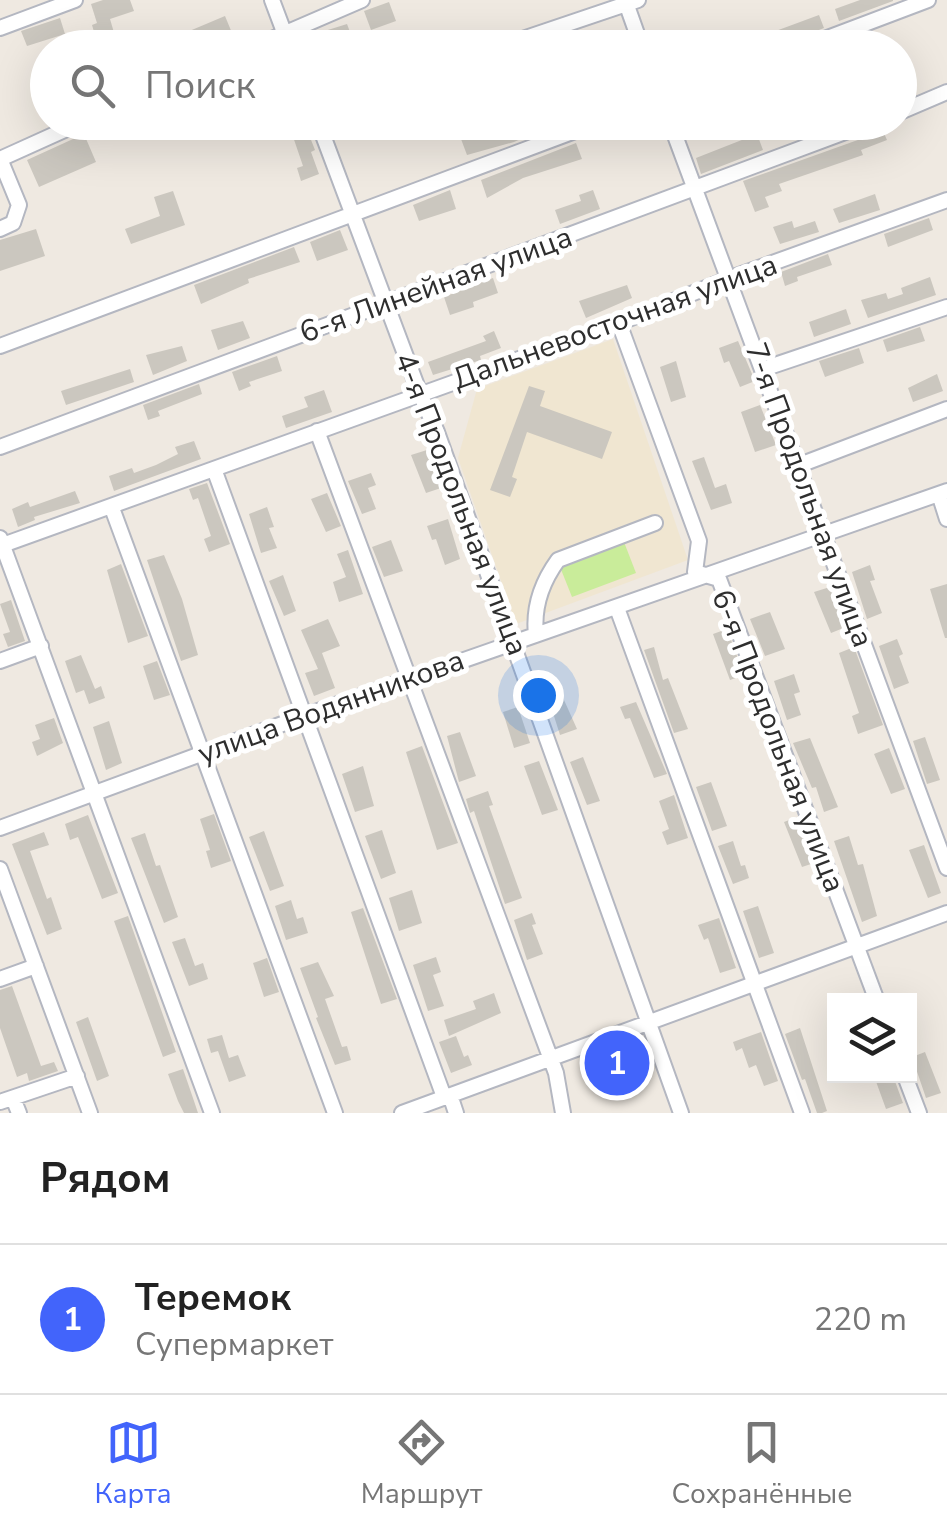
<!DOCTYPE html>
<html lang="ru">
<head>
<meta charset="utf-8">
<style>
	:root { --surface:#fff; --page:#f2f2f2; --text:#222; --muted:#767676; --line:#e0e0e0; --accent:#4264fb }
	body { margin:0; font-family:"Nunito Sans",sans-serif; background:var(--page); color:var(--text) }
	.controls { position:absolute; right:30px; bottom:30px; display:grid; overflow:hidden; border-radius:0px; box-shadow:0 10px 40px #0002 }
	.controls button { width:90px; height:90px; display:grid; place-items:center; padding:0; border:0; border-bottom:2px solid var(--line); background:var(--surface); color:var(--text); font:50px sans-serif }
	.you { position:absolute; left:538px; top:695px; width:35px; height:35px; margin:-25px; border:8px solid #fff; border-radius:50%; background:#1a73e8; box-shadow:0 0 0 15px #1a73e833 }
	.badge { display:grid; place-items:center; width:65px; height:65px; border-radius:50%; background:var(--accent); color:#fff; font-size:32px; font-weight:700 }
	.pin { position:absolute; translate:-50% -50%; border:5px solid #fff; box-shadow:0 2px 10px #0006 }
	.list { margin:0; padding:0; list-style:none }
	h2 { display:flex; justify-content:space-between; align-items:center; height:130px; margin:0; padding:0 40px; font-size:42px }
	h2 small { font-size:32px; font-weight:400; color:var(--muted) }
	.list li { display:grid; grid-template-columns:65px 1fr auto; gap:30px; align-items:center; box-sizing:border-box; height:150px; padding:0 40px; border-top:2px solid var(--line) }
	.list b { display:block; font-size:38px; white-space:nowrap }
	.list p { margin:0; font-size:32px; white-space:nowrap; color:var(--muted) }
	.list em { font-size:32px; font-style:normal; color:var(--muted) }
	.icon { flex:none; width:55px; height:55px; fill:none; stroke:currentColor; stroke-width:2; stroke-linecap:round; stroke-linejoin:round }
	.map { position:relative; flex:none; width:947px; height:1113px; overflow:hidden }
	.search { position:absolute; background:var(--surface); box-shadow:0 10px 40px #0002; left:30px; right:30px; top:30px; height:110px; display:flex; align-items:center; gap:25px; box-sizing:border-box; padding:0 35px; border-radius:55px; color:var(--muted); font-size:38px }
	.sheet { height:280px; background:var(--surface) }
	nav { display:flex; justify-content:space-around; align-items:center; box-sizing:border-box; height:140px; border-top:2px solid var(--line); background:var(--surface); font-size:28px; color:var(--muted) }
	nav a { display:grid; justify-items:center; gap:5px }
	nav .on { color:var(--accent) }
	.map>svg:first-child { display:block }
	.education { fill:#f0e6d1 }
	.pitch { fill:#c9ec9a }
	.building { fill:#cbc7bf }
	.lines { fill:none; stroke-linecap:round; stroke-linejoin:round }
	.minor-casing { stroke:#b4b7c1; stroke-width:18 }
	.minor { stroke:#fff; stroke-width:14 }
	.labels { text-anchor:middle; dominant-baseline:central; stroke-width:10; stroke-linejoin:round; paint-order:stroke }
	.street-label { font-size:30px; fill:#2e2e2e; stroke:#fff }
</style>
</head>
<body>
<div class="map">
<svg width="947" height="1113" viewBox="0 0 947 1113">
	<rect width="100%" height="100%" fill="#efe9e1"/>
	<path class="education" d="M613,339L688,560L516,624L458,458L477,389Z"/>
	<path class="pitch" d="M624,542L636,573L572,597L560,567Z"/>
	<path class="building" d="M103,0H130L134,11L110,19L115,36L97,42L92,25L97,23L91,4Z
		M860,0H893V1L839,21L835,9Z
		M389,2L396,21L371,30L364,11Z
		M819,15L824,28L778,46L773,32Z
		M225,16L232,33L202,45L149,48Z
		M60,18L65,34L27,46L21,31Z
		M347,24L356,48H302L299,39Z
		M288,122H304L315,150L311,152L319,174L301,181L297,168L303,166Z
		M522,122L557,123L514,142L467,155L461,139Z
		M883,131L887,140L861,150L863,155L779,184L782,191L765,197L769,207L755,212L743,181Z
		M84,134L96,162L39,187L27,160Z
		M757,134L763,150L701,174L696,158Z
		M576,143L582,159L523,178L487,198L481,180Z
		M450,190L456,209L419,221L413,205Z
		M593,190L600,209L560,224L555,210L581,201L579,195Z
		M173,191L185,225L131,244L125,229L160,216L154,197Z
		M875,194L880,210L839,223L833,209Z
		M929,218L933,230L888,247L884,234Z
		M792,221L794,228L815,221L819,232L780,244L773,227Z
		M36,229L45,256L0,271V240Z
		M340,230L348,250L317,261L310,242Z
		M294,247L300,262L248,279L249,283L201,304L194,285Z
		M828,254L832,265L797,277L798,281L785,286L781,272Z
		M930,277L936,295L868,318L861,300L886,293L888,299L903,294L901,288Z
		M493,278L498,293L473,302L474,307L450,315L444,297Z
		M627,285L632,298L586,318L579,301Z
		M846,309L851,324L814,337L809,322Z
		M243,321L250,338L218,350L211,330Z
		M920,327L925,341L887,352L883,340Z
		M494,331L501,348L480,356L481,360L433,375L428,362L486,341L483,336Z
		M738,341L755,381L740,387L729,361L724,363L719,348Z
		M182,346L187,361L153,375L146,355Z
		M859,348L864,363L825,377L819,361Z
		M277,356L282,371L249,382L251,386L239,391L232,372Z
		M676,361L686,397L671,402L660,367Z
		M130,369L134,382L66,405L61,391Z
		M937,374L943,391L913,402L908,388Z
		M199,384L202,394L158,411L160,416L148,420L143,405Z
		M529,386L545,391L540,406L612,432L602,459L527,432L512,477L517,479L510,497L490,490Z
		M324,390L332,412L286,428L282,416L308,407L304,397Z
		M760,405L776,445L755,452L741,412Z
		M194,441L201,459L114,491L109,476L132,468L134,473L156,465L178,454L175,447Z
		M427,450L441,488L426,493L411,455Z
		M704,457L715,488L726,484L732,503L711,510L692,461Z
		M371,473L376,485L368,488L376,509L362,514L348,481Z
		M207,483L230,544L209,552L204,539L211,536L198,498L193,500L189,489Z
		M75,491L80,503L34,517L35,520L18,527L12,509L28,502L30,507Z
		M327,493L341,526L326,532L311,499Z
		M267,507L274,527L269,528L277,548L261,553L249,514Z
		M448,519L460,559L445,565L436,539L432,540L427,526Z
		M391,540L403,571L384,577L372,547Z
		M348,550L363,594L339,602L333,582L346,577L337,554Z
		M164,555L182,599L198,655L181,661L147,560Z
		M121,564L148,636L128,643L107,570Z
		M870,565L875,580L870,581L882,613L867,619L852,572Z
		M283,575L296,611L284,616L269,581Z
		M947,584V638H945L930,589Z
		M830,587L846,627L831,633L814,592Z
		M11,600L25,641L8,647L3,634L10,632L0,604Z
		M770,612L785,649L765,656L750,619Z
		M328,619L340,646L322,653L335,688L314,696L305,673L318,669L301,630Z
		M727,629L744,675L730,680L713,634Z
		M897,639L903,654L899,656L909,683L894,689L879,646Z
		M654,647L663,680L668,678L688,729L674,733L644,650Z
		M854,647L883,725L858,734L852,716L859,713L839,653Z
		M81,655L95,689L101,686L105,698L89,704L84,690L76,693L65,661Z
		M157,661L170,695L154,700L143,666Z
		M794,674L800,692L794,694L801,715L787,720L774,681Z
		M560,691L577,729L560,735L547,694Z
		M636,702L667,774L654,778L630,718L625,719L620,707Z
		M518,707L530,743L514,748L503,712Z
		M54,718L63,743L37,756L32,742L40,739L35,725Z
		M109,721L122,763L106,770L93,727Z
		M460,732L476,776L459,782L447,736Z
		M925,737L940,780L927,784L913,741Z
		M810,738L838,807L824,812L816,787L812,788L793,743Z
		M422,746L458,843L437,850L406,752Z
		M889,748L905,789L891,794L874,754Z
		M583,757L600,801L587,805L570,762Z
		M539,761L558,810L542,815L524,766Z
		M363,766L374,806L355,812L342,774Z
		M711,782L727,826L712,831L696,787Z
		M488,791L493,805L489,806L522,898L505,904L474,811L470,813L466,799Z
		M674,795L688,838L667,845L662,832L669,829L659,801Z
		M214,814L231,861L211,868L206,851L210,850L200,819Z
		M88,815L118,893L102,899L78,837L70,840L65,824Z
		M797,817L814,863L802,867L784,822Z
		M382,830L396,873L381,879L365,836Z
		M264,831L284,886L270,891L249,837Z
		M44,832L49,845L30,851L47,899L51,897L62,929L47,935L12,844Z
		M145,833L156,866L160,865L178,917L164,923L131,838Z
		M849,836L858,865L863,864L877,916L862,922L834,841Z
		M733,841L741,866L745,865L749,878L733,884L718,846Z
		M924,845L941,893L928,898L909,850Z
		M412,890L422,923L399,931L389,898Z
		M291,900L297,919L303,917L308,933L286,940L275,906Z
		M758,906L774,953L759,958L743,911Z
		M363,908L397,999L381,1004L351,912Z
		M532,913L536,924L532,925L543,954L527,960L514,920Z
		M128,916L176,1052L163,1057L114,921Z
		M719,918L736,968L720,973L708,938L704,940L698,925Z
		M185,938L195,966L203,963L208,979L189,986L172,942Z
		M436,957L441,972L433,975L444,1006L428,1011L413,965Z
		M267,958L279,992L264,997L253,963Z
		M318,962L334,996L325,999L342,1047L347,1046L351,1060L335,1065L316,1018L318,1017L300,968Z
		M12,986L41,1066L54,1062L58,1071L29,1081L27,1073L17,1077L0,1028V990Z
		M494,993L501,1013L449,1036L444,1020L476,1009L473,1001Z
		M88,1017L109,1076L97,1081L76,1022Z
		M800,1028L827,1111L822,1113H817L805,1079L802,1080L785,1034Z
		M761,1032L778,1081L764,1086L756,1065L749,1068L742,1048L736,1051L733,1042Z
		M222,1035L229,1058L238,1055L246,1076L229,1082L218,1051L211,1053L207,1039Z
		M456,1036L464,1057L468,1055L472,1065L451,1073L439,1042Z
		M925,1052L941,1093L926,1098L912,1057Z
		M619,1059L628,1086L609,1092L600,1066Z
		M183,1069L194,1101L198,1113H184L178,1101L168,1074Z
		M874,1076H893L903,1103L886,1109Z"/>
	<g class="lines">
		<defs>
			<path id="minor" d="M272,0L290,48
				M625,0L642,48
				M0,28L75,0
				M251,48L362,0
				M496,48L638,0
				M801,48L928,0
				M900,112L947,92
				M318,122L420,394L437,432L681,1113
				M670,122L947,868
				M0,159L82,122
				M0,229L13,223L19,205L0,159
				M619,323L699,541L695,572L719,579L877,1001
				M0,346L599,122
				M763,369L947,307
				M317,431L556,1073L563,1113
				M0,447L872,122
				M797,466L947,409
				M214,469L444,1097
				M939,494L947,519
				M112,508L335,1113
				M0,538L212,1113
				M0,546L619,323L728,279L947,200
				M617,608L802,1113
				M536,635C533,608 542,582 558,560L655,523
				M0,661L41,646
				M0,828L304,716L947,491
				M0,869L90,1113
				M0,979L36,966
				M905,1076L919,1113
				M450,1095L456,1113
				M13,1098L19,1113
				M0,1102L77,1076
				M402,1113L947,913"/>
		</defs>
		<use href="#minor" class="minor-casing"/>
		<use href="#minor" class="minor"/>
	</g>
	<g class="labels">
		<g class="street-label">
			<text transform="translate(436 285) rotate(-20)">6-я Линейная улица</text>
			<text transform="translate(615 322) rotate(-20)">Дальневосточная улица</text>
			<text transform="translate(809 495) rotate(70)">7-я Продольная улица</text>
			<text transform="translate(461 504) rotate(69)">4-я Продольная улица</text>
			<text transform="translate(331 707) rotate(-20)">улица Водянникова</text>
			<text transform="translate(778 741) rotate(69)">6-я Продольная улица</text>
		</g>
	</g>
</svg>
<div class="controls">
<button><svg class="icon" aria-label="layers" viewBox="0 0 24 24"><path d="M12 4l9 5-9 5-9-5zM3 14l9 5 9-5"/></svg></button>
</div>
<div class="you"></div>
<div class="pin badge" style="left:617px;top:1063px">1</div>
<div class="search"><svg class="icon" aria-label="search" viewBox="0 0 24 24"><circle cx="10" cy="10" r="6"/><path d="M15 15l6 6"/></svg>Поиск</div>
</div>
<section class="sheet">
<h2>Рядом<small></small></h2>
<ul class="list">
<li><span class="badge">1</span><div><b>Теремок</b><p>Супермаркет</p></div><em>220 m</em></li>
</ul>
</section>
<nav>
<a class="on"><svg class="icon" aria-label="map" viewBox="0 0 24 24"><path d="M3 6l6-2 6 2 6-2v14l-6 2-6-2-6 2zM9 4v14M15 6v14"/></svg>Карта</a>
<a><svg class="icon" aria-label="directions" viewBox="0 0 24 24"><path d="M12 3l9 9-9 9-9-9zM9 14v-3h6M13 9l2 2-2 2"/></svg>Маршрут</a>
<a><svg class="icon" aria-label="saved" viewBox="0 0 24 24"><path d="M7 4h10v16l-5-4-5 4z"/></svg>Сохранённые</a>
</nav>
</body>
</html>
